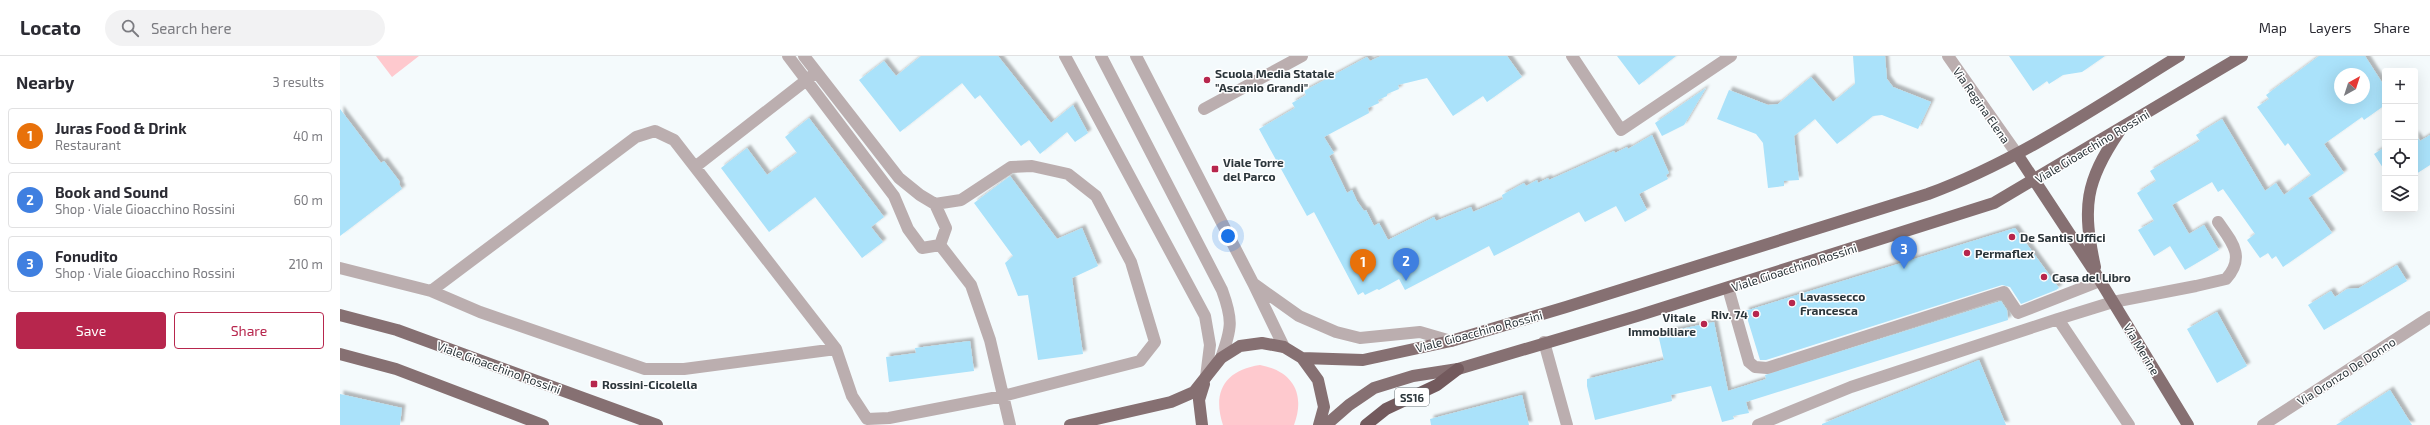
<!DOCTYPE html>
<html lang="en">
<head>
<meta charset="utf-8">
<style>
	:root { --surface:#fff; --page:#f2f2f3; --text:#2b2b33; --muted:#7c7c81; --line:#e1e1e2; --accent:#b7264d }
	body { margin:0; font-family:"Exo 2",sans-serif; background:var(--page); color:var(--text) }
	.controls { position:absolute; right:12px; top:12px; display:grid; overflow:hidden; border-radius:4px; box-shadow:0 4px 16px #0002 }
	.controls button { width:36px; height:36px; display:grid; place-items:center; padding:0; border:0; border-bottom:1px solid var(--line); background:var(--surface); color:var(--text); font:20px sans-serif }
	.compass { position:absolute; left:1994px; top:12px; width:36px; height:36px; border-radius:50%; background:var(--surface); box-shadow:0 4px 16px #0002; rotate:39deg }
	.you { position:absolute; left:888px; top:180px; width:14px; height:14px; margin:-10px; border:3px solid #fff; border-radius:50%; background:#1a73e8; box-shadow:0 0 0 6px #1a73e833 }
	.badge { display:grid; place-items:center; width:26px; height:26px; border-radius:50%; background:var(--accent); color:#fff; font-size:13px; font-weight:700 }
	.pin { position:absolute; translate:-50% -33px; filter:drop-shadow(0 1px 2px #0008) }
	.pin::after { content:''; position:absolute; top:21px; width:14px; height:12px; background:inherit; clip-path:polygon(0 0,100% 0,50% 100%) }
	.list { margin:0; padding:0; list-style:none }
	h2 { display:flex; justify-content:space-between; align-items:center; height:52px; margin:0; padding:0 16px; font-size:17px }
	h2 small { font-size:13px; font-weight:400; color:var(--muted) }
	.list li { display:grid; grid-template-columns:26px 1fr auto; gap:12px; align-items:center; box-sizing:border-box; height:56px; margin:0 8px 8px; padding:0 8px; border:1px solid var(--line); border-radius:4px }
	.list b { display:block; font-size:15px; white-space:nowrap }
	.list p { margin:0; font-size:13px; white-space:nowrap; color:var(--muted) }
	.list em { font-size:13px; font-style:normal; color:var(--muted) }
	.actions { display:flex; gap:8px; padding:12px 16px }
	.actions a { flex:1; padding:9px 0; border:1px solid var(--accent); border-radius:4px; text-align:center; font-size:14px; color:var(--accent) }
	.actions .main { background:var(--accent); color:#fff }
	.icon { flex:none; width:22px; height:22px; fill:none; stroke:currentColor; stroke-width:2; stroke-linecap:round; stroke-linejoin:round }
	.map { position:relative; flex:none; width:2090px; height:369px; overflow:hidden }
	header { display:flex; align-items:center; gap:24px; box-sizing:border-box; height:56px; padding:0 20px; background:var(--surface); border-bottom:1px solid var(--line) }
	header strong { font-size:19px }
	nav { display:flex; gap:22px; margin-inline-start:auto; font-size:14px }
	.search { width:280px; height:36px; background:var(--page); display:flex; align-items:center; gap:10px; box-sizing:border-box; padding:0 14px; border-radius:22px; color:var(--muted); font-size:15px }
	main { display:flex }
	aside { flex:1; background:var(--surface) }
	.map>svg:first-child { display:block }
	.green { fill:#fec9ce }
	.building { fill:#aae2fa; fill-rule:evenodd; filter:url(#shadow) }
	.lines { fill:none; stroke-linecap:round; stroke-linejoin:round }
	.minor { stroke:#bbaeaf; stroke-width:12 }
	.major { stroke:#867072; stroke-width:12 }
	.highway { stroke:#735a5d; stroke-width:12 }
	.poi-dot { fill:#b7264d; stroke:#fff; stroke-width:1.5 }
	.labels { text-anchor:middle; dominant-baseline:central; stroke-width:3; stroke-linejoin:round; paint-order:stroke }
	.shield { fill:#fff; stroke:#6b7276; stroke-width:1 }
	.shield-label { font-size:11px; font-weight:bold; fill:#2c363b }
	.poi-label { font-size:12px; font-weight:bold; fill:#2c363b; stroke:#fff; text-anchor:start }
	.street-label { font-size:12px; fill:#2c363b; stroke:#fff }
</style>
</head>
<body>
<header>
<strong>Locato</strong>
<div class="search"><svg class="icon" aria-label="search" viewBox="0 0 24 24"><circle cx="10" cy="10" r="6"/><path d="M15 15l6 6"/></svg>Search here</div>
<nav><a>Map</a><a>Layers</a><a>Share</a></nav>
</header>
<main>
<aside>
<h2>Nearby<small>3 results</small></h2>
<ul class="list">
<li><span class="badge" style="background:#e8710a">1</span><div><b>Juras Food &amp; Drink</b><p>Restaurant</p></div><em>40 m</em></li>
<li><span class="badge" style="background:#3f7fe0">2</span><div><b>Book and Sound</b><p>Shop · Viale Gioacchino Rossini</p></div><em>60 m</em></li>
<li><span class="badge" style="background:#3f7fe0">3</span><div><b>Fonudito</b><p>Shop · Viale Gioacchino Rossini</p></div><em>210 m</em></li>
</ul>
<div class="actions"><a class="main">Save</a><a>Share</a></div>
</aside>
<div class="map">
<svg width="2090" height="369" viewBox="0 0 2090 369">
	<defs>
		<filter id="shadow"><feDropShadow dx="3.5" dy="-3.5" stdDeviation="1" flood-color="#0004"/></filter>
	</defs>
	<rect width="100%" height="100%" fill="#f4fafc"/>
	<path class="green" d="M36,0H79L52,21Z
		M920,309C952,315 966,337 954,369H883C872,336 885,314 920,309Z"/>
	<path class="building" d="M581,0H658L711,67L733,49L748,77L735,86L727,76L700,98L689,84L681,90L640,39L635,43L622,27L560,76L519,24L544,5L556,20Z
		M1041,0H1167L1182,21L1147,46L1143,40L1113,60L1087,22L1058,29L1059,33L1047,38V40L1038,44L1039,47L1028,52L1029,57L984,81L994,97L989,100L1007,137L1012,134L1017,145L1024,155L1026,154L1034,170L1039,167L1048,184L1094,161L1096,165L1131,151L1133,156L1163,143L1162,139L1184,127L1186,130L1197,124L1198,127L1208,122L1209,124L1274,95L1275,97L1287,91L1288,93L1312,79L1329,117L1326,119L1328,123L1299,138L1307,154L1285,166L1276,150L1245,166L1239,156L1154,200L1149,190L1065,234L1059,223L1039,234L1037,233L1025,239L1023,236L1018,239L974,156L967,160L919,73L955,52L952,47L966,39L964,35L1027,1L1030,5Z
		M1277,0H1336L1299,29Z
		M1513,0H1545L1547,23L1553,31L1591,46L1578,73L1542,59L1533,60L1497,88L1475,63L1454,80L1459,124L1444,125V130L1428,132L1423,87L1416,78L1377,63L1389,34L1428,49L1438,48L1471,21L1493,46L1515,28Z
		M1669,0H1765L1742,16L1723,19L1709,28L1707,25L1693,35Z
		M1979,0H2025L2045,31V49L2024,64L2022,61L1984,88L2004,117L1968,142L1992,177L1943,211L1936,200L1932,203L1928,197L1920,202L1907,184L1915,178L1883,133L1878,136L1872,126L1832,149L1849,178L1864,169L1879,194L1845,214L1830,190L1814,200L1798,174L1814,165L1797,137L1816,125L1810,115L1860,85L1856,79L1882,63L1925,135L1936,127L1944,139L1971,119L1948,87L1945,90L1917,51L1929,43L1926,39ZM2000,18H2024V42H2000Z
		M1366,32L1344,69L1322,80L1315,67Z
		M0,53L41,107L44,105L60,126L59,128L62,133L0,180Z
		M469,62L544,161L531,171L543,186L522,202L475,141L429,176L381,112L407,92L427,119L457,97L445,81Z
		M2075,78L2080,85L2090,79V109L2076,118Z
		M2045,91V111L2043,112L2034,98Z
		M670,120L717,183L742,172L758,210L732,222L743,298L698,304L688,239L678,240L665,207L673,200L634,147Z
		M1675,172L1719,232L1716,234L1681,248L1670,231L1662,229L1426,304H1420L1405,255Z
		M2057,209L2067,225L1984,274L1968,249L1991,235L1995,241L2007,233L2019,232Z
		M1661,245L1667,254L1668,264L1406,346L1409,357L1393,360L1394,363L1382,366L1371,330L1331,339L1332,345L1255,364L1247,330V323L1324,304L1318,278L1364,268L1374,266L1388,335L1426,323L1425,319Z
		M1877,256L1907,310L1877,327L1847,273Z
		M630,285L634,315L549,326L546,301L576,297L575,292Z
		M1639,304L1666,369H1482V368Z
		M2050,334L2072,369H1996Z
		M0,338L62,352L60,369H0Z
		M1182,339L1189,369H1091L1090,363Z"/>
	<g class="lines">
		<path class="minor" d="M448,0L554,140L568,173L582,192L600,189L606,172L595,148L580,139L559,122L464,0
			M725,0L865,260L870,289L866,321
			M761,0L882,234C893,264 892,272 881,302
			M796,0L913,227L944,291
			M1232,0L1281,74L1391,0
			M1608,0L1677,98
			M864,53L962,0
			M355,111L473,19
			M600,189L631,229L650,284L670,369
			M0,212L91,235L140,256L305,313H344L496,293L512,340L527,363L549,362L663,340L800,305L815,286L791,206L756,140L728,118L692,110L671,111L621,144L595,148
			M914,228L959,260L996,276L1020,282L1080,276L1111,285
			M1388,232L1409,306L1415,311L1427,312L1664,236L1678,257L1760,225
			M91,235L296,81L315,75L334,84L496,293
			M1718,263L1773,246L1856,230L1886,223C1906,201 1892,186 1878,166
			M1204,286L1227,369
			M1418,369L1511,331L1718,263L1789,369
			M1923,369L2090,261"/>
		<path class="major" d="M1677,98L1756,218L1848,369
			M1755,211C1742,151 1745,126 1779,76
			M0,259L57,274L317,369
			M0,298L56,313L203,369
			M962,302L1023,304L1111,285L1226,251L1588,138C1678,105 1758,50 1839,0
			M730,369L831,346L854,336L881,302L900,290L922,287L944,291L962,302L978,324L984,351L979,369
			M862,369L859,344L864,328
			M986,369L1009,349L1034,332L1073,320L1118,313L1297,260L1654,147L1902,0"/>
		<path class="highway" d="M1026,369L1046,353L1097,329L1118,313"/>
	</g>
	<g class="poi-dot">
		<circle cx="867" cy="24" r="4"/>
		<rect x="871" y="109" width="8" height="8" rx="2"/>
		<circle cx="1672" cy="181" r="4"/>
		<circle cx="1627" cy="197" r="4"/>
		<circle cx="1704" cy="221" r="4"/>
		<circle cx="1452" cy="247" r="4"/>
		<circle cx="1416" cy="258" r="4"/>
		<circle cx="1364" cy="268" r="4"/>
		<rect x="250" y="324" width="8" height="8" rx="2"/>
	</g>
	<g class="labels">
		<rect class="shield" x="1055" y="332" width="34" height="18" rx="3"/>
		<g class="shield-label">
			<text x="1072" y="341">SS16</text>
		</g>
		<g class="poi-label">
			<text x="875" y="17">Scuola Media Statale<tspan x="875" dy="14">"Ascanio Grandi"</tspan></text>
			<text x="883" y="106">Viale Torre<tspan x="883" dy="14">del Parco</tspan></text>
			<text x="1680" y="181">De Santis Uffici</text>
			<text x="1635" y="197">Permaflex</text>
			<text x="1712" y="221">Casa del Libro</text>
			<text x="1460" y="240">Lavassecco<tspan x="1460" dy="14">Francesca</tspan></text>
			<text x="1408" y="258" text-anchor="end">Riv. 74</text>
			<text x="1356" y="261" text-anchor="end">Vitale<tspan x="1356" dy="14">Immobiliare</tspan></text>
			<text x="262" y="328">Rossini-Cicolella</text>
		</g>
		<g class="street-label">
			<text transform="translate(1642 49) rotate(55)">Via Regina Elena</text>
			<text transform="translate(1752 90) rotate(-31)">Viale Gioacchino Rossini</text>
			<text transform="translate(1454 211) rotate(-18)">Viale Gioacchino Rossini</text>
			<text transform="translate(1139 275) rotate(-15)">Viale Gioacchino Rossini</text>
			<text transform="translate(1802 293) rotate(59)">Via Merine</text>
			<text transform="translate(159 311) rotate(20)">Viale Gioacchino Rossini</text>
			<text transform="translate(2006 315) rotate(-33)">Via Oronzo De Donno</text>
		</g>
	</g>
</svg>
<div class="controls">
<button>+</button>
<button>−</button>
<button><svg class="icon" aria-label="locate" viewBox="0 0 24 24"><circle cx="12" cy="12" r="6"/><path d="M12 2v4M12 18v4M2 12h4M18 12h4"/></svg></button>
<button><svg class="icon" aria-label="layers" viewBox="0 0 24 24"><path d="M12 4l9 5-9 5-9-5zM3 14l9 5 9-5"/></svg></button>
</div>
<svg class="compass" viewBox="-18 -18 36 36"><path d="M0-13l5 13h-10z" fill="#e53935"/><path d="M0 13l5-13h-10z" fill="#7c7c81"/></svg>
<div class="you"></div>
<div class="pin badge" style="left:1023px;top:226px;background:#e8710a">1</div>
<div class="pin badge" style="left:1066px;top:225px;background:#3f7fe0">2</div>
<div class="pin badge" style="left:1564px;top:213px;background:#3f7fe0">3</div>
</div>
</main>
</body>
</html>
